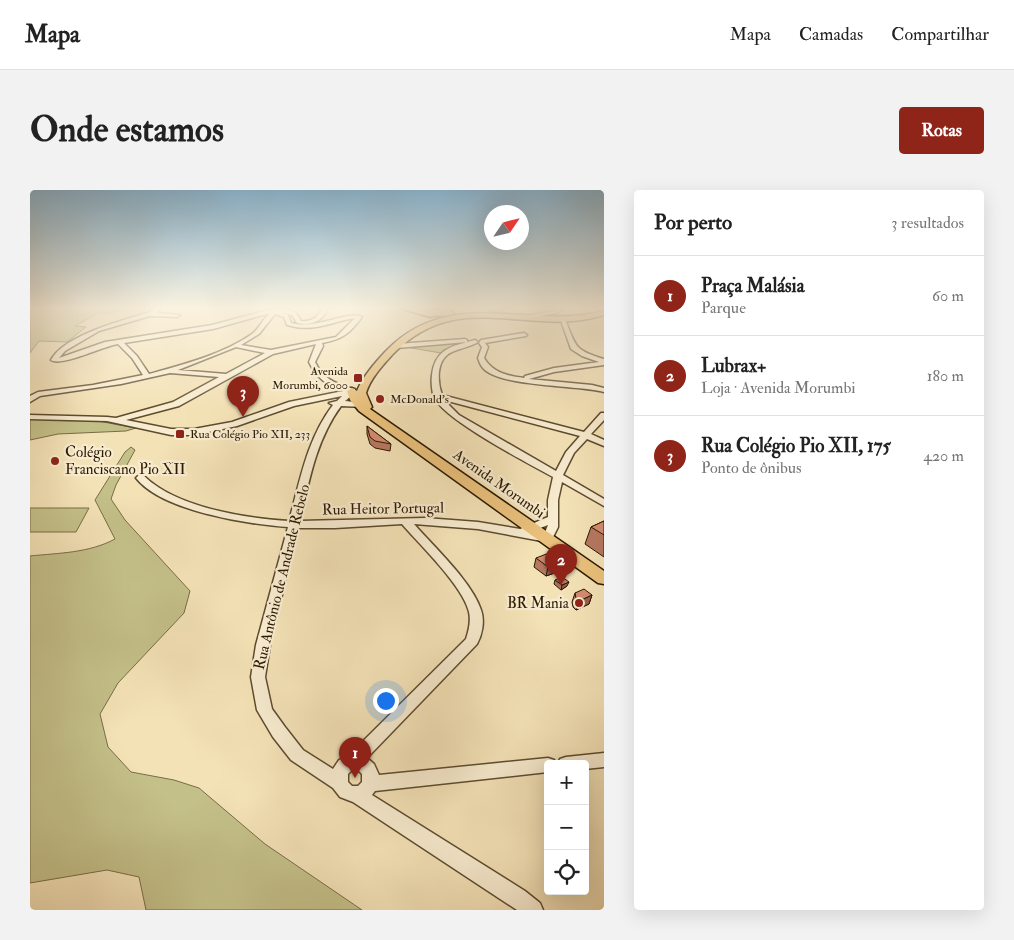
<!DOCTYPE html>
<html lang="pt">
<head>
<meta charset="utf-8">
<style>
	:root { --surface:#fff; --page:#f2f2f2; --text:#222; --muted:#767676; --line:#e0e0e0; --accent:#8f2418 }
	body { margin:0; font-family:"IM FELL Double Pica",serif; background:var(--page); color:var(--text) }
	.controls { position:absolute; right:15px; bottom:15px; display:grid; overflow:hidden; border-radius:5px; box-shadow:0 5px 20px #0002 }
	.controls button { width:45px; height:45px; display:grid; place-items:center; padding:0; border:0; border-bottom:1px solid var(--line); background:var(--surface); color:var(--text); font:25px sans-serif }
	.compass { position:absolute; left:454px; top:15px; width:45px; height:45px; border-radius:50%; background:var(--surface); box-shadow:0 5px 20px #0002; rotate:55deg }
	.you { position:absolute; left:355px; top:510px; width:18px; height:18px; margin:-12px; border:4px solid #fff; border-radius:50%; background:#1a73e8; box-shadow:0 0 0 8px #1a73e833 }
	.badge { display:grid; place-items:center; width:32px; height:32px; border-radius:50%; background:var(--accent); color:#fff; font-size:16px; font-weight:700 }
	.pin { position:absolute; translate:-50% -41px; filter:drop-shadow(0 1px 2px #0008) }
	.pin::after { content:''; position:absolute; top:26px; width:18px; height:15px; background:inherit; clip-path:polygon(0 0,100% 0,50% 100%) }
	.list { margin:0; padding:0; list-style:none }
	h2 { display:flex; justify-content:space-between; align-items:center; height:65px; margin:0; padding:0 20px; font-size:21px }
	h2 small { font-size:16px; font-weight:400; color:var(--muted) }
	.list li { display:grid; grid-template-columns:32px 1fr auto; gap:15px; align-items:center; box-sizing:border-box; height:80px; padding:0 20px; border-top:1px solid var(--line) }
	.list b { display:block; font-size:19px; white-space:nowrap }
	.list p { margin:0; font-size:16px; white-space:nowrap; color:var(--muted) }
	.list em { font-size:16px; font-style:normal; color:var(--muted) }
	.icon { flex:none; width:28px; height:28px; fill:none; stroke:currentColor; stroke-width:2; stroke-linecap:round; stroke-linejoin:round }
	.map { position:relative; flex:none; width:574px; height:720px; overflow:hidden; border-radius:5px }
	header { display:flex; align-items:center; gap:30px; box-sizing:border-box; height:70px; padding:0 25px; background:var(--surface); border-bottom:1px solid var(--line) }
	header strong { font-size:24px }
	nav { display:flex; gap:28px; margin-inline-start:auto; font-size:18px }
	.intro { display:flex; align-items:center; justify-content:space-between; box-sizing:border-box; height:120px; padding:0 30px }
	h1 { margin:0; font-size:35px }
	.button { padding:12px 22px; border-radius:5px; background:var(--accent); color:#fff; font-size:18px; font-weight:700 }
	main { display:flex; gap:30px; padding:0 30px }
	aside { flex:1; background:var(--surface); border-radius:5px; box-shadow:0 5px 20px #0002 }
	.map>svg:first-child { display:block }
	.green { fill:#c4c089; stroke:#786c46 }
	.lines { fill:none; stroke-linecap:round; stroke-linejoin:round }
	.minor-casing { stroke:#5d4b2f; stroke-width:3 }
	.major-casing { stroke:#2b1902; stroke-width:3 }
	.minor { fill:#f8ecd0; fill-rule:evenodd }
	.major { fill:#eac17c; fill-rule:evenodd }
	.wall { fill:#b67861; stroke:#2b1902 }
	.shaded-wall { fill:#94624f; stroke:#2b1902 }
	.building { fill:#d48c71; stroke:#2b1902 }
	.poi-dot { fill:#8f2418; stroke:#f8ecd0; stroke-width:2 }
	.labels { text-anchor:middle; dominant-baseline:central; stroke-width:4.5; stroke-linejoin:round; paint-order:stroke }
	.far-poi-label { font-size:12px; fill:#2b1902; stroke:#f8ecd0; text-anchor:start }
	.poi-label { font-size:15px; fill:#2b1902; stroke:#f8ecd0; text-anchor:start }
	.street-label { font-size:15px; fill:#2b1902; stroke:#f8ecd0 }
</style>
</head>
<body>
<header>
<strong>Mapa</strong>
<nav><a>Mapa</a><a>Camadas</a><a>Compartilhar</a></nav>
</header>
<div class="intro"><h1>Onde estamos</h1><a class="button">Rotas</a></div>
<main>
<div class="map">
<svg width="574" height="720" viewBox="0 0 574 720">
	<rect width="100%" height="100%" fill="#f4e2b7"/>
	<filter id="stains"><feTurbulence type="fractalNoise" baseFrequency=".004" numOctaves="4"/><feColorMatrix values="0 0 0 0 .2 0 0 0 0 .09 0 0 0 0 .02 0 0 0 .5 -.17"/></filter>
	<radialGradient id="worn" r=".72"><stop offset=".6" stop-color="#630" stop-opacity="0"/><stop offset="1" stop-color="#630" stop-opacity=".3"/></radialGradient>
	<path class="green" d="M0,118H97L80,123H68L45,136L56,137L37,152L9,151L0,163Z
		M434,153L411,163L376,157Z
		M0,229H57L106,238L96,241L28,244L0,250Z
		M101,257L105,260L86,295L81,309L95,330L160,401L154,423L88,493L70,524L78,557L101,582L144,590L169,598L235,654L332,720H116L109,687L77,680L0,693V366C29,363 59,363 85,349L65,310L95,262Z
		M0,318H59L46,342H0Z"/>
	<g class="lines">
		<defs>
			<path id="minor" d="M125,118H132L126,123L150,125L147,127L120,126L69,141L35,161L29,168L75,152L182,135L246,118L262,121L266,123L271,131C281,132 288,128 292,118H298C292,132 281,136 267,133L262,125L252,123L258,125L261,133C286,140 319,120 332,127C319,144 313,149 292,153L293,156L285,172C293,189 307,195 325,199V203L315,211L335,213L339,215L335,217L311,216C286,250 279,291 270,331L395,328L448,332L490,339L518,327V310L523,287C498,273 414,230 404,207C402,202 401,192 402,185C405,158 423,156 445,150L448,152C440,157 430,158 422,162C406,169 407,191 412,205L554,242L571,223H574V230L561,244L574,250V256L557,249L544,263L533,285L574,309V316L532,292L528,310V337L521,351L517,352L448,339L384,334C404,357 442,392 451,420C455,431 452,445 447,454L337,568L344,574L349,585L518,568L524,570L526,574H518V582L345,601L342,605L495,701L510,713L513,720H487L323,612L310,607L303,598L261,570L243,547L227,520L221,487L226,455L258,337C217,334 132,321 106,288L108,286H114C147,318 215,328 259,331C270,291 277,249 303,215L299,213L307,211L312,206L264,216L207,236L164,245H141L77,231L0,229V225L77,227L86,228L143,212L189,187L140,183L91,194L10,206L0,212V206L8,202L63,195L113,185L102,168L88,154C73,156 32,177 21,170C34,145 94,130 120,122ZM240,123C233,129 229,139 222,144C194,164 152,175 119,184L107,166L94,153L183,139ZM245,124L254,127L257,135C285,143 299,132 325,128L306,147L241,160L211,155L229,144ZM286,154L279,172C286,187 297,196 313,201L259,212L202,232L164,239H141L96,230L149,216L243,164ZM206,157L235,163L196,184L148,180ZM414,210L550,246L536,262L526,281L429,225ZM372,334C390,355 433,396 439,422C441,431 439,440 436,449L318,566L309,570L303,579L273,560L255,537L242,519L235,487L240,455L268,338H305ZM518,335L514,345L500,342ZM323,579H327L332,584V592L328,596H322L318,592V584Z
				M527,118H534L527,123L494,129L491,127L523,121Z
				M530,128L535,129C546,157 544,160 574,169V175L524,182L499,189L562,195L574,198V202C547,195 469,197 453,178C451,176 449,171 448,168L452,157L449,153L451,150L494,143L497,145L496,146L455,153L458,157L454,168C463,183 478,186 494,188L495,186L524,178L569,172L552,166L541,159Z
				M435,149L437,150V152L367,158L364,156L367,154Z
				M574,563V577L555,579V574H528L530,569L536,567Z"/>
			<path id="major" d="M369,118L420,121L424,123C417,128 407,124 400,127Z
				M574,121V125C499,149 429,95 362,165C352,176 340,189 336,203L342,217L340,219L574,381V394L568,393L329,221L320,210L317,201L322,198L327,201C333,186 345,173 356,161C422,94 497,141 574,121Z"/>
		</defs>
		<use href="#minor" class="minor-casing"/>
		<use href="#major" class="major-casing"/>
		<use href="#minor" class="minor"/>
		<use href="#major" class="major"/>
	</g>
	<path class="wall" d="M458,118H473L472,122H459Z
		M337,236L361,254L360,261L345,258L340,254L337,244Z
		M574,331V367L555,354L561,337Z
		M506,368L530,381L516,386L504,377Z
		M525,390L537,396L531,400L524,394Z
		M545,403L562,405L559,414L546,420L543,417L542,412Z"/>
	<path class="shaded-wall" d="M532,372L530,381L516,386L518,377Z
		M539,392L537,396L531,400L532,395Z
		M562,405L559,414L546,420L549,411Z"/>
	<path class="building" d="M337,236L361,254L345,251L340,247Z
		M574,331V345L561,337Z
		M519,363L532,372L518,377L506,368Z
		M532,387L539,392L532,395L525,390Z
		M554,399L562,405L549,411L546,408L545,403Z"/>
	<linearGradient id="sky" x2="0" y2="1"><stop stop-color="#8ab7d4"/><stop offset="0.54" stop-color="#faf2df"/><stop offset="1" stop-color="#faf2df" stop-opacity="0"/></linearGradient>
	<rect width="574" height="219" fill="url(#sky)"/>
	<g class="poi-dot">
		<rect x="323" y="183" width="10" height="10" rx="2.5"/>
		<circle cx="350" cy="209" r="5"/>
		<rect x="145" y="239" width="10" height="10" rx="2.5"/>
		<circle cx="25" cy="271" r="5"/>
		<circle cx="549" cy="413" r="5"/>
	</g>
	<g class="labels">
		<g class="far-poi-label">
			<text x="318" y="181" text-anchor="end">Avenida<tspan x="318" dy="14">Morumbi, 6000</tspan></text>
			<text x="360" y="209">McDonald's</text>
			<text x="160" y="244">Rua Colégio Pio XII, 233</text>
		</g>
		<g class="poi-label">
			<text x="35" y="262">Colégio<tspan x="35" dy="17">Franciscano Pio XII</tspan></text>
			<text x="539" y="413" text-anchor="end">BR Mania</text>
		</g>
		<g class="street-label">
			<text transform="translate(469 294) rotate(35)">Avenida Morumbi</text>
			<text transform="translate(353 319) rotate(-1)">Rua Heitor Portugal</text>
			<text transform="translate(252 387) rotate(-76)">Rua Antônio de Andrade Rebelo</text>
		</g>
	</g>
	<rect width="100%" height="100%" filter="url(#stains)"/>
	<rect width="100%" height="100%" fill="url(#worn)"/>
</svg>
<div class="controls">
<button>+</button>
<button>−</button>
<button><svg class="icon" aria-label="locate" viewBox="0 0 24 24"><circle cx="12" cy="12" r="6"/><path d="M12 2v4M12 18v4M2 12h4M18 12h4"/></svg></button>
</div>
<svg class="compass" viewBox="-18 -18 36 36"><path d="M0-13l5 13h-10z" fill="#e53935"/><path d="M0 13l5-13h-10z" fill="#767676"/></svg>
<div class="you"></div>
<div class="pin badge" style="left:325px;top:588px">1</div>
<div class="pin badge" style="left:531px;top:395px">2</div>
<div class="pin badge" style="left:213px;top:227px">3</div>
</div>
<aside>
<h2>Por perto<small>3 resultados</small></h2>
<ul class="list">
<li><span class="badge">1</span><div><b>Praça Malásia</b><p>Parque</p></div><em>60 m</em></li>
<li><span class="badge">2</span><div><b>Lubrax+</b><p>Loja · Avenida Morumbi</p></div><em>180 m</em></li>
<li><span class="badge">3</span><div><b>Rua Colégio Pio XII, 175</b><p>Ponto de ônibus</p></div><em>420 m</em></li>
</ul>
</aside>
</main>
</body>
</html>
